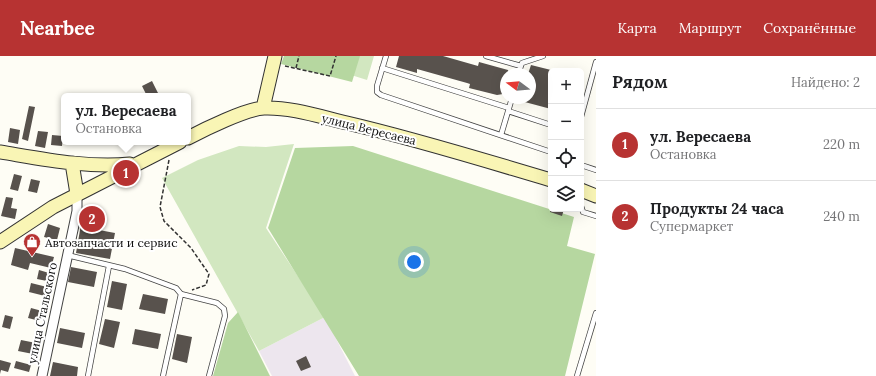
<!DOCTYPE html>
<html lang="ru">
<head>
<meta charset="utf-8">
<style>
	:root { --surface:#fff; --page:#f2f2f2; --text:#202124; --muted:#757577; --line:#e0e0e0; --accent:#b73332 }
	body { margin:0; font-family:Lora,serif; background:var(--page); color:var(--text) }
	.controls { position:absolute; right:12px; top:12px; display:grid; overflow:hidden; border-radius:6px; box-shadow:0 4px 16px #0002 }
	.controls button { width:36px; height:36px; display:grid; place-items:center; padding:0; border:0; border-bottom:1px solid var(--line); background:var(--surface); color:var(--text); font:20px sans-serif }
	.compass { position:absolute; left:500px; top:12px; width:36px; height:36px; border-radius:50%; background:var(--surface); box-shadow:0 4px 16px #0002; rotate:286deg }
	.you { position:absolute; left:414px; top:206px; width:14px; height:14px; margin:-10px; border:3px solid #fff; border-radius:50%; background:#1a73e8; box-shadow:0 0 0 6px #1a73e833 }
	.badge { display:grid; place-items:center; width:26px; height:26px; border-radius:50%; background:var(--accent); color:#fff; font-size:13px; font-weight:700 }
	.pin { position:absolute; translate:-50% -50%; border:2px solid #fff; box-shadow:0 1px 4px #0006 }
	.popup { position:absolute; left:61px; top:37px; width:130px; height:52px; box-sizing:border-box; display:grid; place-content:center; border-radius:6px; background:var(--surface); filter:drop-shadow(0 1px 3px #0005); font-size:13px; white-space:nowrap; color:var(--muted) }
	.popup b { font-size:15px; color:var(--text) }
	.popup::after { content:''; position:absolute; left:50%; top:100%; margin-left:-8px; border:8px solid transparent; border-top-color:var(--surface) }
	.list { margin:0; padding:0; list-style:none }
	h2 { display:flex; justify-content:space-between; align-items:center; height:52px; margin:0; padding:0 16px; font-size:17px }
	h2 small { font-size:13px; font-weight:400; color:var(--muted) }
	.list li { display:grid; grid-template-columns:26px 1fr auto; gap:12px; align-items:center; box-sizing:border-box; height:72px; padding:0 16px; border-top:1px solid var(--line) }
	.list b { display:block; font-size:15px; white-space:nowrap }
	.list p { margin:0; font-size:13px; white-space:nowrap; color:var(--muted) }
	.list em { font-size:13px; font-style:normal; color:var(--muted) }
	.icon { flex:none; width:22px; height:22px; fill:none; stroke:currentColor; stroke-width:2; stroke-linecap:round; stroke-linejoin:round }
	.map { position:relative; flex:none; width:596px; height:320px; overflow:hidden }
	header { display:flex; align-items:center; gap:24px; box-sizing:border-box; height:56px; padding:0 20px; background:var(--accent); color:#fff }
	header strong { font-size:19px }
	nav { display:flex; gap:22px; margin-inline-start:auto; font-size:14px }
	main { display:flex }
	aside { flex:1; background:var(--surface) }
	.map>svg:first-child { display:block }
	.industrial { fill:#ede6ee }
	.green { fill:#d2e7c0 }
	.forest { fill:#b6d7a0 }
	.building { fill:#58524d }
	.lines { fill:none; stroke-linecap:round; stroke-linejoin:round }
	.lane-casing { stroke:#434343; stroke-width:6 }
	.street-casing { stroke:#434343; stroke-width:11 }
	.secondary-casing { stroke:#323232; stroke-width:15 }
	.path { stroke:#323232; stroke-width:1.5; stroke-dasharray:4 2; stroke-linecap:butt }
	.lane { stroke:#fff; stroke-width:4.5 }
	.street { stroke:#fff; stroke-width:9 }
	.secondary { stroke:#f9f5b5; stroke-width:13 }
	.labels { text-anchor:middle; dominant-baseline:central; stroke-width:4; stroke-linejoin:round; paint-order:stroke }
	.street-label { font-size:12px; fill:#101010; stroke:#fff }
	.poi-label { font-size:12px; fill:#101010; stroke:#fff; text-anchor:start }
</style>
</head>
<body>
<header>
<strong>Nearbee</strong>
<nav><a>Карта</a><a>Маршрут</a><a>Сохранённые</a></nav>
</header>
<main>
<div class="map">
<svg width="596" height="320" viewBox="0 0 596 320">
	<rect width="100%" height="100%" fill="#fefdf5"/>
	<path class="industrial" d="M325,261L355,320H272L259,295Z"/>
	<path class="green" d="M312,0H374L367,24L310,6Z
		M294,88L266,172L325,261L259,295L162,122L198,104L239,90L266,91Z"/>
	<path class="forest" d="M284,0H360L352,26L281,8Z
		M353,90L574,161L567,190L595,198L565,320H359L268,172L295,92Z
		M238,256L270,320H213L228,267Z"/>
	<path class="building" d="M399,0H443L478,10L479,6L508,14L509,18H506L505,35L503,38L497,39L469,32L470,28L467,27L417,13V17L396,11Z
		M531,9L551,14V53L521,45L522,42H530V18H528Z
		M152,25L158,37L152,40H147L142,30Z
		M29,50L35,51L28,85L22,83Z
		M10,72L20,74L18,88L8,86Z
		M38,75L48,76L45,92L35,90Z
		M52,79L63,80L62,90L51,89Z
		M14,118L22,120L18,135L10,133Z
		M31,123L40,125L37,137L28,135Z
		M6,141L13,142L11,152L17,153L15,163L1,160Z
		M551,153H564L562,160L550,156Z
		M83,157L102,161L99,174L115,177L110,203L76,197Z
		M48,168L60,172L57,184L44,181Z
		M15,192L54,201L51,212L30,207L28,214L11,209Z
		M71,211L97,216L94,231L68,226Z
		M39,214L49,217L47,225L37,223Z
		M112,225L127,228L122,254L107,251Z
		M31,227L47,231L45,240L29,236Z
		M143,238L168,243L165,258L139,253Z
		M31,252L42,255L40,265L28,262Z
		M5,259L13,261L10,273L2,271Z
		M105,263L120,266L114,292L99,288Z
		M60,272L85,277L82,292L57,287Z
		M135,273L161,278L158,293L132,288Z
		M177,278L192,281L187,307L172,303Z
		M21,284L36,287L33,298L18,295Z
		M306,300L311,311L301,315L296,305Z
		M0,304L11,307L8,316L1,314L0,318Z
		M16,305L31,309L29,316L14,312Z
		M53,306L78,311L77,320H50Z"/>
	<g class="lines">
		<defs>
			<path id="lane" d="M386,0L377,30V36L381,39L551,96
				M486,0L521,10
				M382,12L509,52
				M518,18L522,7L543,0
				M508,55L551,69
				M581,61L596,6
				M501,79L512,42
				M581,109L596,114
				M581,150L583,156L596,160
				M67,199L125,213L176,232L181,238L163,320
				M181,238L217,247L224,253L225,260L209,320
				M88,320L109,210
				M577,320L596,257"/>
			<path id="street" d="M42,320L77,155V138"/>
			<path id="secondary" d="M263,52L275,0
				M188,82C205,73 246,53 264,52C291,51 321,61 347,67C416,83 483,104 551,124
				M0,96C43,103 86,112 130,108
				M72,107L77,138
				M581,134L596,140
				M0,186L53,151L180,86"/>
		</defs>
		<use href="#lane" class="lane-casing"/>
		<use href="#street" class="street-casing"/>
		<use href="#secondary" class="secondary-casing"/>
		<path class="path" d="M285,10L330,20L336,0
			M296,12L299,0
			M169,104L160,151L164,165L191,192L209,218L206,229L192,234"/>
		<use href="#lane" class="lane"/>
		<use href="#street" class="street"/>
		<use href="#secondary" class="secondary"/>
	</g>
	<defs>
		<symbol id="shop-pin" viewBox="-11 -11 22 30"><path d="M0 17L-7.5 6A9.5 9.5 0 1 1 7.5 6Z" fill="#b73332" stroke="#fff"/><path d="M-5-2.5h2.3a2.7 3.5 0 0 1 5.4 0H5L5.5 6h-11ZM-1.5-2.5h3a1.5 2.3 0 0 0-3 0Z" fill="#fff"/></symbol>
	</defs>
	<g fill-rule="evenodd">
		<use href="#shop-pin" x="22" y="176" width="20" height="27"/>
	</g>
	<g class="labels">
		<g class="street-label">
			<text transform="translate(369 73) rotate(14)">улица Вересаева</text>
			<text transform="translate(42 257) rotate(-78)">улица Стальского</text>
		</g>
		<g class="poi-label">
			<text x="45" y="186">Автозапчасти и сервис</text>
		</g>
	</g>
</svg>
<div class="controls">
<button>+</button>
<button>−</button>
<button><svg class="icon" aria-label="locate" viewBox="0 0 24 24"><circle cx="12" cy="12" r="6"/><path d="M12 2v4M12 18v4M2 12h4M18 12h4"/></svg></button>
<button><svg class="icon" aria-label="layers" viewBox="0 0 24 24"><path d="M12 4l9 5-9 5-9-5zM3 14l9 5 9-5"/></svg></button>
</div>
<svg class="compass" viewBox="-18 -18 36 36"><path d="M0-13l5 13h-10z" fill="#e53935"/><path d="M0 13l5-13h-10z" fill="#757577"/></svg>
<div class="you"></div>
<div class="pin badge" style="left:126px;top:117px">1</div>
<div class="popup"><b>ул. Вересаева</b>Остановка</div>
<div class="pin badge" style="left:92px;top:163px">2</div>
</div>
<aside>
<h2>Рядом<small>Найдено: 2</small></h2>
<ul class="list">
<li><span class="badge">1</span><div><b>ул. Вересаева</b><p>Остановка</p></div><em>220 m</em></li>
<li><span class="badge">2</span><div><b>Продукты 24 часа</b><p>Супермаркет</p></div><em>240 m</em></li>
</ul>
</aside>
</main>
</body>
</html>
